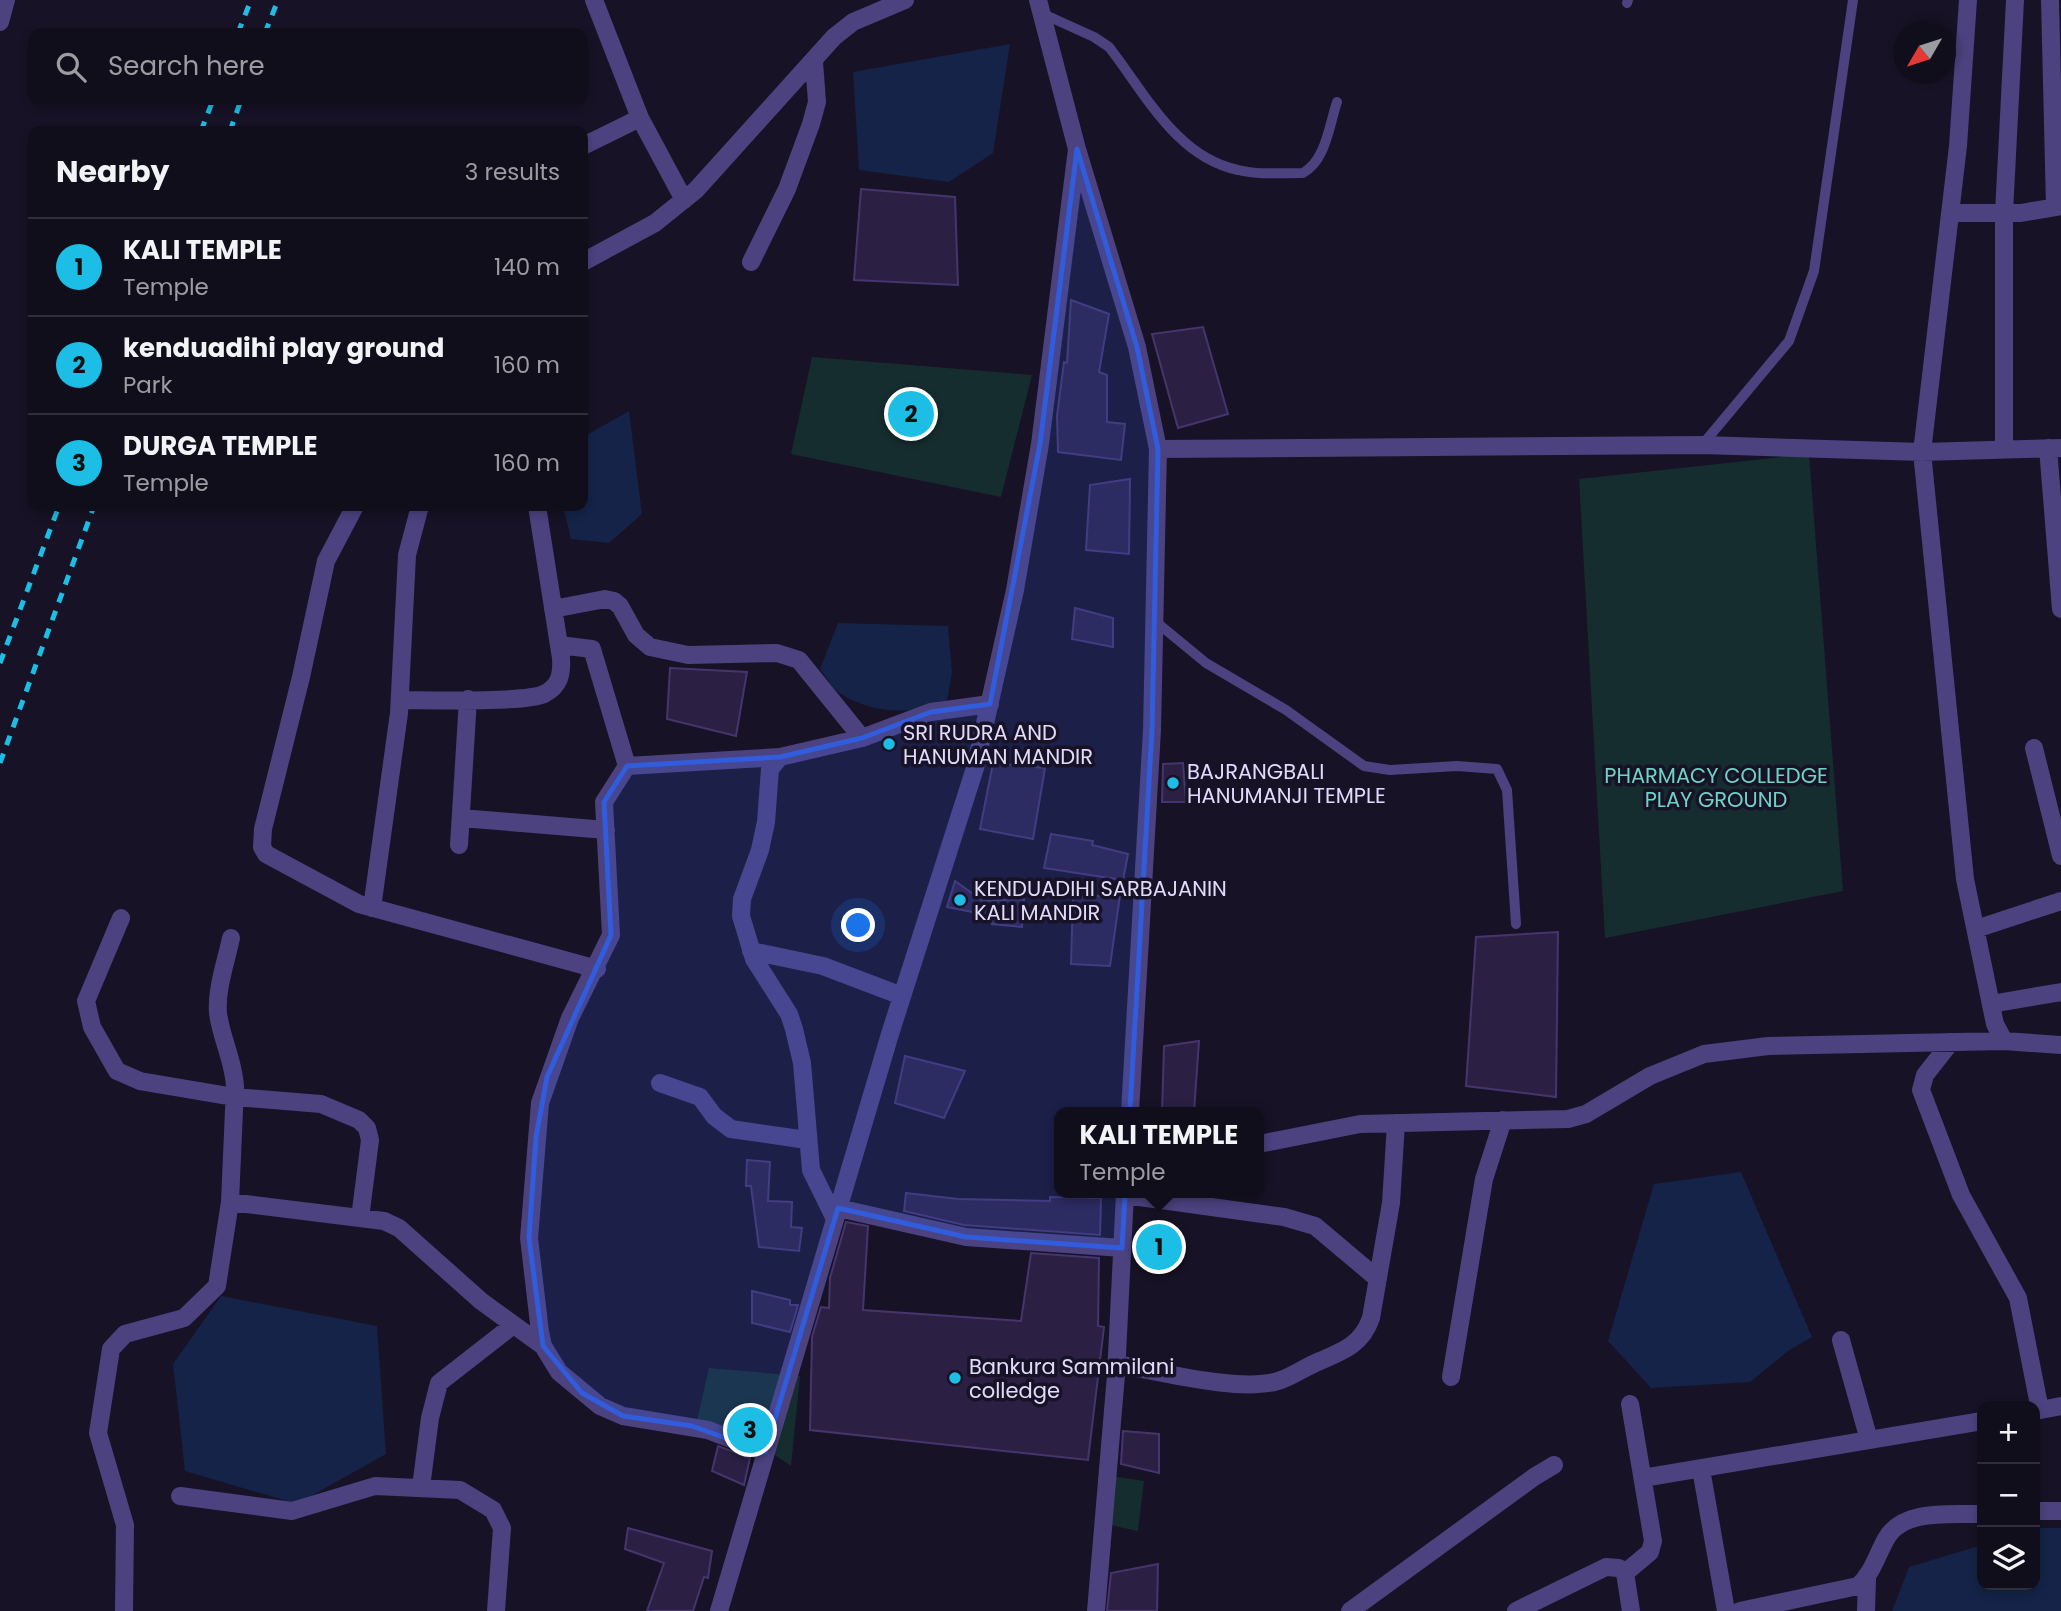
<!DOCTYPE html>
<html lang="en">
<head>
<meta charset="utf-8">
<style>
	:root { --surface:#110e1c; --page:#1a1725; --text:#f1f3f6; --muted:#9c9ca3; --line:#302e3b; --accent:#1cbee5 }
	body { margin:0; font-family:Poppins,sans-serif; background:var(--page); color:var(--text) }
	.controls { position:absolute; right:21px; bottom:21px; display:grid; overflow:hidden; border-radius:14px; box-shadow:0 4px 10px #0003 }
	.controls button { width:63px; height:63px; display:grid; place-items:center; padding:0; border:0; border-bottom:2px solid var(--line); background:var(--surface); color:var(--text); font:35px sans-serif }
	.compass { position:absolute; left:1893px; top:21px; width:63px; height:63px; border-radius:50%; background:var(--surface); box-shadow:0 4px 10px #0003; rotate:231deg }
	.you { position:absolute; left:859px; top:926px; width:24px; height:24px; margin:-18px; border:5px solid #fff; border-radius:50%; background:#1a73e8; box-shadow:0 0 0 10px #1a73e833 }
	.badge { display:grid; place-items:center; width:46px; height:46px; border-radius:50%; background:var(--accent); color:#111; font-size:23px; font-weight:700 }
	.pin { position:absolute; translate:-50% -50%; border:4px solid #fff; box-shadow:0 2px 7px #0006 }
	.popup { position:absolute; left:1054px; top:1107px; width:210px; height:91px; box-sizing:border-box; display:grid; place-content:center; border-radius:14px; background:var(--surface); filter:drop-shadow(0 2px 5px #0005); font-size:23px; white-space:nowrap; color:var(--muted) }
	.popup b { font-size:26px; color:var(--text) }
	.popup::after { content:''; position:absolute; left:50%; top:100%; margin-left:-14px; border:14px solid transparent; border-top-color:var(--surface) }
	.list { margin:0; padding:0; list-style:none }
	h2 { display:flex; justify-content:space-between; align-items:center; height:91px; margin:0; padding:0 28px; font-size:30px }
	h2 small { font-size:23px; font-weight:400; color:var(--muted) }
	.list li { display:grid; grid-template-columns:46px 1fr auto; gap:21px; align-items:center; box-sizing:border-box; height:98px; padding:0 28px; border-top:2px solid var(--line) }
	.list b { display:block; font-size:26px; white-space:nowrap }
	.list p { margin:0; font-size:23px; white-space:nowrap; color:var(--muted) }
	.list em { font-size:23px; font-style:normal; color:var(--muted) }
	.icon { flex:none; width:38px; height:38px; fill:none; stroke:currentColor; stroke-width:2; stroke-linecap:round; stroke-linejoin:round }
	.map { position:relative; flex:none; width:2061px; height:1611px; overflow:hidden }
	.search { position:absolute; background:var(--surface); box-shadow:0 4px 10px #0003; left:28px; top:28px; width:560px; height:77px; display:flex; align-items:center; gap:18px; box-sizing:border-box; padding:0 24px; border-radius:14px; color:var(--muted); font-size:26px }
	.panel { position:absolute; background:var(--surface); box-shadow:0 4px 10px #0003; left:28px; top:126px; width:560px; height:385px; border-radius:14px }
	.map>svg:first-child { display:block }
	.green { fill:#162d2f }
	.water { fill:#142347 }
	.building { fill:#2b2044; stroke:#46356d; stroke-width:2 }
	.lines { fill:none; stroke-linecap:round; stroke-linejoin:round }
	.service { stroke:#4b427f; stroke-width:10 }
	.minor { stroke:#4b427f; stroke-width:18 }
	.rail { stroke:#1cbee5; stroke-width:5; stroke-dasharray:10 9; stroke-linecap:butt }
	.marked { fill:#315cdc; fill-opacity:0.2; stroke:#315cdc; stroke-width:5; stroke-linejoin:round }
	.poi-dot { fill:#1cbee5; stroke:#171225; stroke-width:2.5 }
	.labels { text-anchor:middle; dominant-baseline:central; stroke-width:7; stroke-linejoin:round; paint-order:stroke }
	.poi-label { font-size:21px; fill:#e1dafb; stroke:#171225; text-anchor:start }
	.park-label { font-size:21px; fill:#6ed3c4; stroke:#171225 }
</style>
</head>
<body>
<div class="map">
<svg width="2061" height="1611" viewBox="0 0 2061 1611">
	<rect width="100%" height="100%" fill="#171225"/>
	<path class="green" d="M812,357L1032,375L1001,497L791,454Z
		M1809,454L1843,891L1605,938L1579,479Z
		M709,1368L800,1376L791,1466L760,1445L697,1420Z
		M1111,1476L1144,1481L1138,1531L1110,1525Z"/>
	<path class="water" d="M1010,44L993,153L949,182L859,170L853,72Z
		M629,411L642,514L609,543L571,539L563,506H583V437Z
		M838,623L948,626L952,672L947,701C912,715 873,714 841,694C832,689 826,676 820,669Z
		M1741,1172L1812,1337L1788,1351L1750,1382L1651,1388L1608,1341L1654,1184Z
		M221,1296L377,1326L386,1454L297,1504L185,1471L173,1364Z
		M2040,1528H2061V1611H1892L1909,1567L1982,1545V1585H2035V1529Z"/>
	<path class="building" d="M861,189L955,197L958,285L854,280Z
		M1071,300L1109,314L1099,372L1107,375V422L1125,424L1121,460L1058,452L1057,416L1064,362L1067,363Z
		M1203,327L1228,414L1178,428L1152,334Z
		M1130,479L1129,554L1086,550L1090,485Z
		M1075,608L1113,618V647L1072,639Z
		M670,668L747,672L736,736L667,719Z
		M993,763L1045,768L1033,839L980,829Z
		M1183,763L1186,802H1162L1163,764Z
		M1051,834L1093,841L1092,845L1128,854L1123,880L1044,868Z
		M955,881L983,901L1024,899L1022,927L992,924V916L947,907Z
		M1120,895L1110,966L1071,964L1073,897Z
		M1558,932L1556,1097L1466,1086L1476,937Z
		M1199,1041L1194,1112H1162L1164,1046Z
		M905,1056L965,1071L944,1118L895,1103Z
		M747,1160L770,1162L768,1201L792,1202L791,1227L802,1228L799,1251L759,1247L751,1186H746Z
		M906,1193L958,1199L1050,1201V1197L1101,1198L1100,1235L964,1225L904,1211Z
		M846,1222L868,1226L863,1310L1021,1321L1031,1253L1099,1258L1098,1326L1104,1327L1088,1460L810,1430L812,1337L821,1307L829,1308L830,1278Z
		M1144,1239H1173L1176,1266H1144Z
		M752,1291L790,1300V1305H798L790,1332L752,1323Z
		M754,1404L760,1406L754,1436L742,1431Z
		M1123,1431L1159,1434V1473L1121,1464Z
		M718,1446L750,1458L744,1485L712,1471Z
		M628,1528L712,1551L708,1578L704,1577L693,1611H647L664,1563L625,1549Z
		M1158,1564L1157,1611H1107L1111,1573Z"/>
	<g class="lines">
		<path class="service" d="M1627,3L1628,0
			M1041,13L1094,37L1109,47C1145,93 1176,157 1238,170C1259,175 1281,173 1303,173C1326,160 1329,126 1337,102
			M1703,444L1789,341L1814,271L1853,0
			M1155,621L1206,663L1286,710L1364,766L1390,770L1457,766L1497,769L1507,790L1516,924"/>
		<path class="minor" d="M594,0L640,118L684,200
			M1038,0L1077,149L1137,347L1158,449L1152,730L1130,1112
			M1968,0L1958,146L1922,452L1965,879L1995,1024L2004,1041L2061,1045
			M2050,0L2055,207
			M0,22L6,0
			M583,146L640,118
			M1950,213H2021L2061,206
			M583,262L655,223L696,190L834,37L853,22L905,0
			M751,262L787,189L811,124L817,102L814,62
			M2048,448L2061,609
			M1158,449L1703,445L1922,452L2061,448
			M2004,449V213L2015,0
			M355,506L326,561L301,677L263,829L262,847L266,854L359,904L597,969
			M553,609L605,599L614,601L620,606L636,635L650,647L688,655L777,653L799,660L862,738
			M559,645L592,649L627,766L604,802L611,935L570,1018L540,1103L529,1238L540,1332L543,1346L559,1372L600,1406L623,1416L708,1430L765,1452
			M401,700C427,700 525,703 544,694C560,686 562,674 561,658L537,506
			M2034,748L2061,856
			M627,766L780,757
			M461,818L606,830
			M459,845L468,699
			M372,908L399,713L407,555L420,506
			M121,918L86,1001L92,1027L117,1071L140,1081L235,1097L321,1104L359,1120L367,1128L370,1140L360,1218
			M1976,929L2061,901
			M751,951L823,966L902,996
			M1991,1004L2061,992
			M1951,1042L1925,1075L1921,1090L1961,1195L2018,1298L2040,1410
			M660,1083L700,1097L714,1116L731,1129L807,1140
			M1259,1144L1360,1124L1568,1119L1586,1114L1650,1076L1704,1054L1768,1046L2004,1041
			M1125,1195L1284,1217L1315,1226L1378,1279
			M230,1202L384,1221L399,1228L481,1301L543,1346
			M838,1208L966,1237L1122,1248
			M835,1219L811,1170L802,1063L794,1029L789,1014L754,959L741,916L742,899L760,850L766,822L770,769L780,757L862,738L931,712L990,704
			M1841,1340L1869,1440
			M1116,1364C1158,1371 1243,1394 1281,1380C1295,1375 1307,1366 1320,1361C1344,1351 1362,1344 1371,1318L1391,1203L1396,1123
			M1451,1377L1484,1179L1503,1120
			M2035,1411L2061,1406
			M1701,1469L1726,1611
			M1643,1478L1982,1421
			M421,1487L430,1418L439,1383L512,1326
			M180,1496L292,1511L375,1486L460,1490L493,1510L502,1528L496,1611
			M2035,1511H2061
			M1625,1573L1650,1552L1653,1541L1630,1404
			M124,1611L125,1525L98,1433L111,1349L125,1334L184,1318L217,1286L230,1202L235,1087C234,1061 221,1038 218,1013C216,989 226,962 231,938
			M719,1611L890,1034L975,768L1015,590L1040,444L1077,149
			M1096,1611L1116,1375L1125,1193
			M1350,1611L1534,1477L1554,1465
			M1516,1611L1606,1567L1619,1568L1625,1573L1631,1611
			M1740,1611L1858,1586C1872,1574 1877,1555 1886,1539C1903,1508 1952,1515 1982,1514
			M1866,1611L1867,1579"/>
		<path class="rail" d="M238,33L251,0
			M265,33L278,0
			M201,131L213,100
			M230,131L241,100
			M0,663L59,506
			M0,763L94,506"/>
	</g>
	<path class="marked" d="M1077,149L1137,347L1158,449L1152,730L1122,1248L966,1237L838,1208L765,1452L692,1426L623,1416L582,1393L543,1346L529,1238L536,1137L547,1077L611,935L604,802L627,766L780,757L862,738L931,712L990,704L1040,444Z"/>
	<g class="poi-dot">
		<circle cx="889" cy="744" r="7"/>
		<circle cx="1173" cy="783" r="7"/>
		<circle cx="960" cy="900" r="7"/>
		<circle cx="955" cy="1378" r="7"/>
	</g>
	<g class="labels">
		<g class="poi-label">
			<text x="903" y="732">SRI RUDRA AND<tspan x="903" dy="24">HANUMAN MANDIR</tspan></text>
			<text x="1187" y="771">BAJRANGBALI<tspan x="1187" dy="24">HANUMANJI TEMPLE</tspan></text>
			<text x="974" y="888">KENDUADIHI SARBAJANIN<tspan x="974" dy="24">KALI MANDIR</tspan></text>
			<text x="969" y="1366">Bankura Sammilani<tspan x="969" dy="24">colledge</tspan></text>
		</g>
		<g class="park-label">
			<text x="1716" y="775">PHARMACY COLLEDGE<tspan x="1716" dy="24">PLAY GROUND</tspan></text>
		</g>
	</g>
</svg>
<div class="controls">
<button>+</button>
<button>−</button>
<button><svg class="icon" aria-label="layers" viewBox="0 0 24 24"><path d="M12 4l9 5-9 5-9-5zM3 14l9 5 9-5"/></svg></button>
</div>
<svg class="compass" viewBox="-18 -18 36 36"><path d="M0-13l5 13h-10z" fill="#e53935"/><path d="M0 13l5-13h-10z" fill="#9c9ca3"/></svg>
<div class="you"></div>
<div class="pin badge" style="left:1159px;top:1247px">1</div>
<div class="popup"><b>KALI TEMPLE</b>Temple</div>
<div class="pin badge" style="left:911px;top:414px">2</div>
<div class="pin badge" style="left:750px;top:1430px">3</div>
<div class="search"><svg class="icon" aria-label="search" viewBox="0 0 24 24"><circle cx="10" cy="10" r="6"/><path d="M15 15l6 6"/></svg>Search here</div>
<section class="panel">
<h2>Nearby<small>3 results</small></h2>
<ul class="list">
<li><span class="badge">1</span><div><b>KALI TEMPLE</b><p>Temple</p></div><em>140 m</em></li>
<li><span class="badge">2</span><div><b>kenduadihi play ground</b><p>Park</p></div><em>160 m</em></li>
<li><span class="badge">3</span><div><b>DURGA TEMPLE</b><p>Temple</p></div><em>160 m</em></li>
</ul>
</section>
</div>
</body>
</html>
